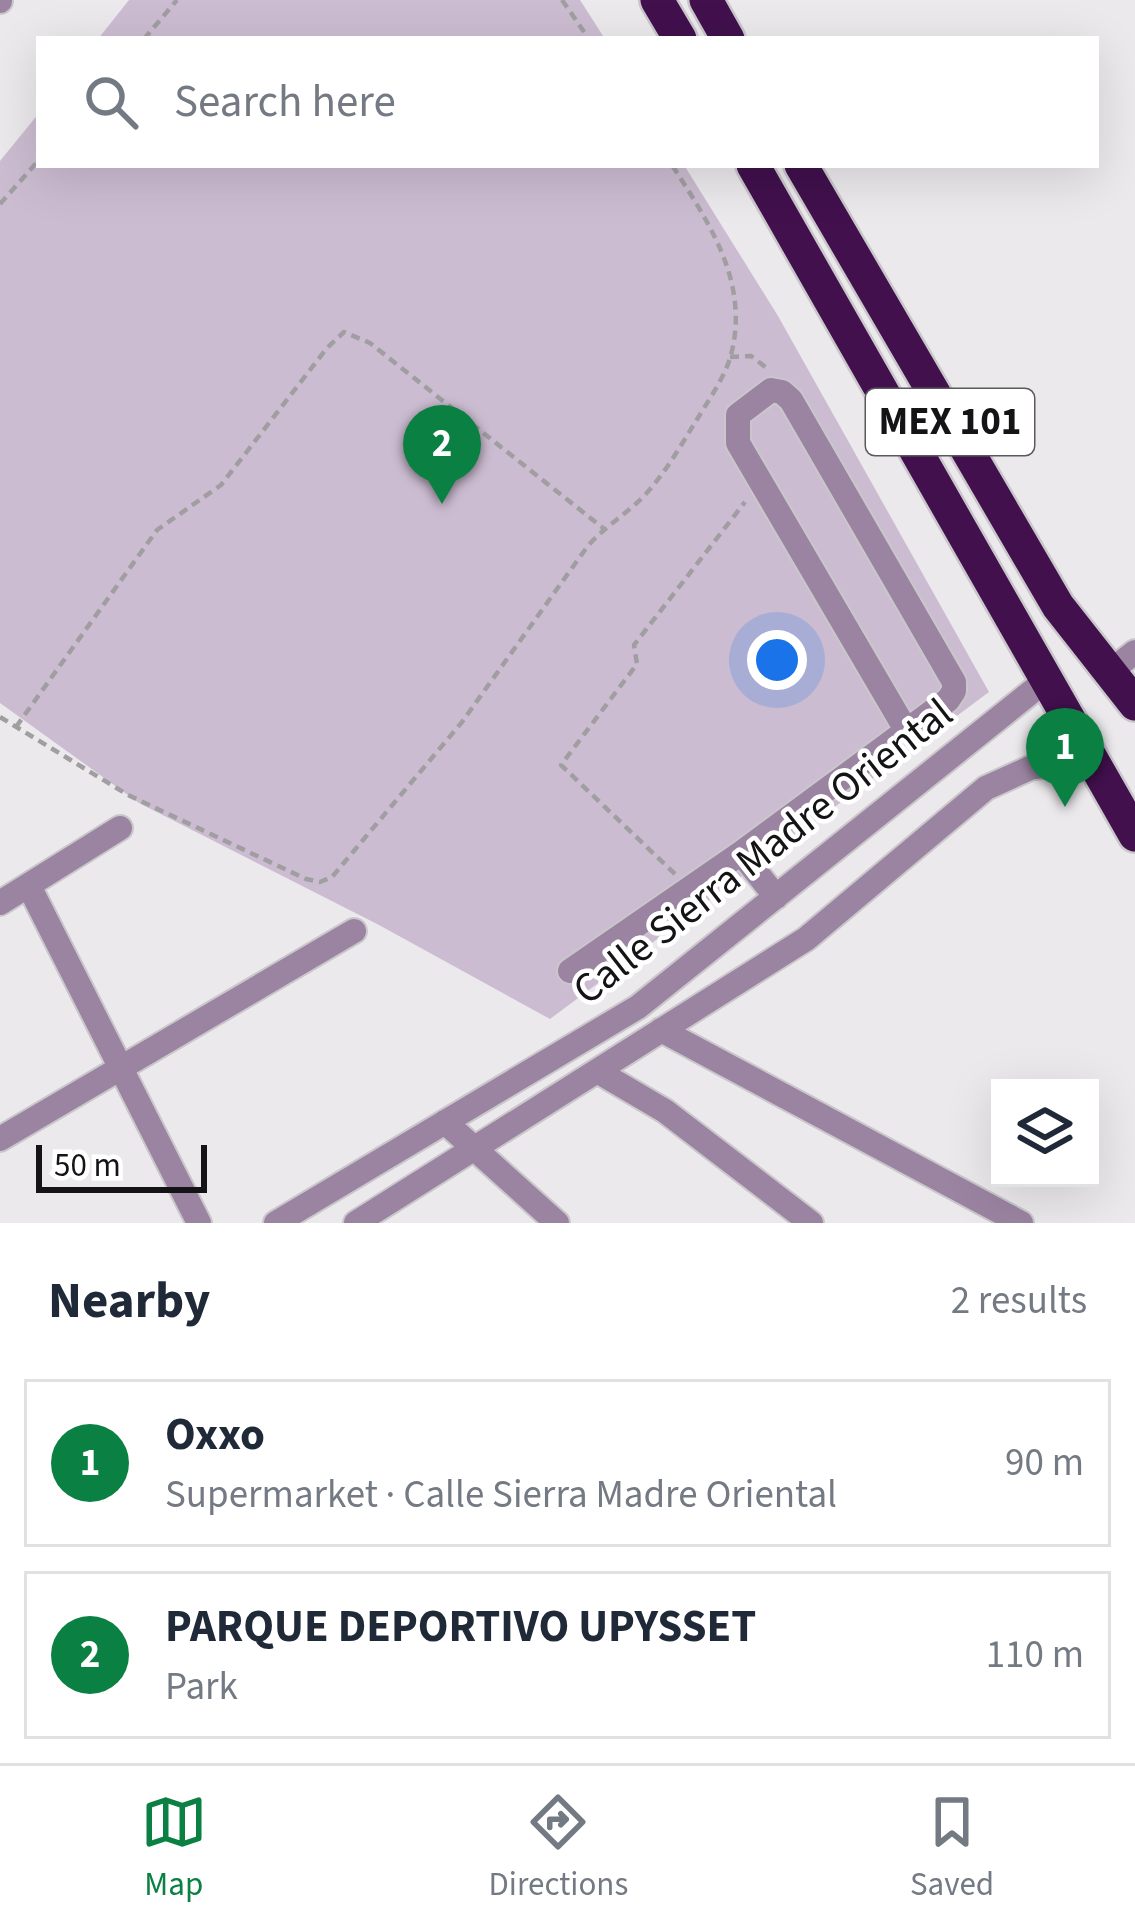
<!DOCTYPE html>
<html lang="en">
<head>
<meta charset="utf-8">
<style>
	:root { --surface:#fff; --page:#f6f6f7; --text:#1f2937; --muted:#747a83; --line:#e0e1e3; --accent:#0b8043 }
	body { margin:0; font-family:"Source Sans 3",sans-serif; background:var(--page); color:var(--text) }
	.controls { position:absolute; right:36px; bottom:36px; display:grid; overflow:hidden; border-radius:0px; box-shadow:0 12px 48px #0002 }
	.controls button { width:108px; height:108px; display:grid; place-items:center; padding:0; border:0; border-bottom:3px solid var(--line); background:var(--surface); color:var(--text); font:60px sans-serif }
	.scale { position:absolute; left:36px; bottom:30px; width:171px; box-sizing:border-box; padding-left:12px; border:6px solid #141315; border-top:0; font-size:33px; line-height:42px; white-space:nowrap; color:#141315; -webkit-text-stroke:9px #fff; paint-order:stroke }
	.you { position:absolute; left:777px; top:660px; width:42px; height:42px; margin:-30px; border:9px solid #fff; border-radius:50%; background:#1a73e8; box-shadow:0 0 0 18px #1a73e833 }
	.badge { display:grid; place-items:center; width:78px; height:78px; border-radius:50%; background:var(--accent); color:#fff; font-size:39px; font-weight:700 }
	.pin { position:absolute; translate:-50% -99px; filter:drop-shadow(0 3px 6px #0008) }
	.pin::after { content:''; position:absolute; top:63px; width:42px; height:36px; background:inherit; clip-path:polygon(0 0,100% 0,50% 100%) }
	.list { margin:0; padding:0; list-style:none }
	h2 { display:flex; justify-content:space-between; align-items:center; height:156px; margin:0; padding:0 48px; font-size:51px }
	h2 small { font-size:39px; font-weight:400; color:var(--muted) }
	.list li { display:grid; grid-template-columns:78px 1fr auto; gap:36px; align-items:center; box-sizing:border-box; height:168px; margin:0 24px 24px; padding:0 24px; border:3px solid var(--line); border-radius:0px }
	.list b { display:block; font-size:45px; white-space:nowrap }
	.list p { margin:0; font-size:39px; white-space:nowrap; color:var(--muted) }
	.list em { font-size:39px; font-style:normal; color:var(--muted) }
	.icon { flex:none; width:66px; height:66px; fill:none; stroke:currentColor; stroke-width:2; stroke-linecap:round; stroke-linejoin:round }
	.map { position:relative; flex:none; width:1135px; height:1223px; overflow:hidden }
	.search { position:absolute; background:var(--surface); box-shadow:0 12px 48px #0002; left:36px; right:36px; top:36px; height:132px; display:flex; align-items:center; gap:30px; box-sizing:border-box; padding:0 42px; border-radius:0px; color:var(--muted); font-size:45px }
	.sheet { height:540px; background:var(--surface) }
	nav { display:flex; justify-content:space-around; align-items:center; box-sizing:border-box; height:168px; border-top:3px solid var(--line); background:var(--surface); font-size:33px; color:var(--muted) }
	nav a { display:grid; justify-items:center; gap:6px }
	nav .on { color:var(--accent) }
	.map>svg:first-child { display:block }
	.green { fill:#ccbcd1 }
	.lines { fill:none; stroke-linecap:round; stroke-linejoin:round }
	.minor-casing { stroke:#c9c7ca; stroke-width:28 }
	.highway-casing { stroke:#c9c7ca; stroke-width:38 }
	.path { stroke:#a09ea1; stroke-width:4.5; stroke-dasharray:9 6; stroke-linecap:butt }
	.minor { stroke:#9b84a2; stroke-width:24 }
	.highway { stroke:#41104d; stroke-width:33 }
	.labels { text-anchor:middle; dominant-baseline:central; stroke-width:9; stroke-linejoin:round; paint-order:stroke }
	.shield { fill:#fff; stroke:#5a5a5b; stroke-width:3 }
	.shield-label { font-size:39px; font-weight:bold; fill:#141315 }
	.street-label { font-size:42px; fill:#141315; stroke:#fff }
</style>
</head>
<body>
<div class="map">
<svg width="1135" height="1223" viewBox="0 0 1135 1223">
	<rect width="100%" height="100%" fill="#ece9ed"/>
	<path class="green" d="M129,0H580L605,39H98Z
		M39,113V165H684L778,316L989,692L550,1019L379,925L139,803L0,703V161Z"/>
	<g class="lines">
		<defs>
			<path id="minor" d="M0,1V0
				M1108,673L1135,652
				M741,853L776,897
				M29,886L199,1223
				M0,903L120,828
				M570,971L741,853L948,700L954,691V682L791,400L782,392L771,390L738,415V443L906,730
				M661,1030L1021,1223
				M597,1071L665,1111L811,1223
				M445,1122L557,1223
				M0,1139L354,931
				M276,1223L638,1007L1045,681
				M356,1223L806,939L986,788L1030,768L1091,758"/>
			<path id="highway" d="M657,0L680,39
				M706,0L728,39
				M753,165L1135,835
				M801,165L1058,606L1135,704"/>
		</defs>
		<use href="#minor" class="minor-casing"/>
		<use href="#highway" class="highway-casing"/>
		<path class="path" d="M562,0L589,39
			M144,39L177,0
			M0,204L39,160
			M730,357L751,356L768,369
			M0,717L128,795L306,879L320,882L332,877L462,722L587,547C604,527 625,515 643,497C664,475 680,447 696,421C708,401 725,377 731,355C750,282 709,223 672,165
			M16,727L157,530L221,485L327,348L344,332L370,343L603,528
			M675,874L561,765L637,664L634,645L745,502"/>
		<use href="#minor" class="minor"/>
		<use href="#highway" class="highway"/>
	</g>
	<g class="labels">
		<rect class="shield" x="866" y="389" width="168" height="66" rx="9"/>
		<g class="shield-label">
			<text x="950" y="422">MEX 101</text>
		</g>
		<g class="street-label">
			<text transform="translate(763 852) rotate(-38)">Calle Sierra Madre Oriental</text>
		</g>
	</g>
</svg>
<div class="controls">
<button><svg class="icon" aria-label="layers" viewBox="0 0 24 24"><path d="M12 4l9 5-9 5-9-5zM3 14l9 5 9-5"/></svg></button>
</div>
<div class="scale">50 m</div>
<div class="you"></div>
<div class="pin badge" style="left:1065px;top:807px">1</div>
<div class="pin badge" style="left:442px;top:504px">2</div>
<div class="search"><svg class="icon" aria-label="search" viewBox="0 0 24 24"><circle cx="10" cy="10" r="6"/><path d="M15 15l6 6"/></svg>Search here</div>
</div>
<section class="sheet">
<h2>Nearby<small>2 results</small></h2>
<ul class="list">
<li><span class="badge">1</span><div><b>Oxxo</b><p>Supermarket · Calle Sierra Madre Oriental</p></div><em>90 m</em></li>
<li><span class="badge">2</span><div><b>PARQUE DEPORTIVO UPYSSET</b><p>Park</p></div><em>110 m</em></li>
</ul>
</section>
<nav>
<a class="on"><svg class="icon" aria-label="map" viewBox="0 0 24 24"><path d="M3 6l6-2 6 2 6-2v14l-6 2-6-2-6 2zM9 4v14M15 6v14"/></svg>Map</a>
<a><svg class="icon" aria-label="directions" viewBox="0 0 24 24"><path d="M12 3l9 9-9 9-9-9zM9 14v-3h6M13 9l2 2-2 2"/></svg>Directions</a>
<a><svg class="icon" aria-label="saved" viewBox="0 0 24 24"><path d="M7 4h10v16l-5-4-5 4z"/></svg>Saved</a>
</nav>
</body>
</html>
